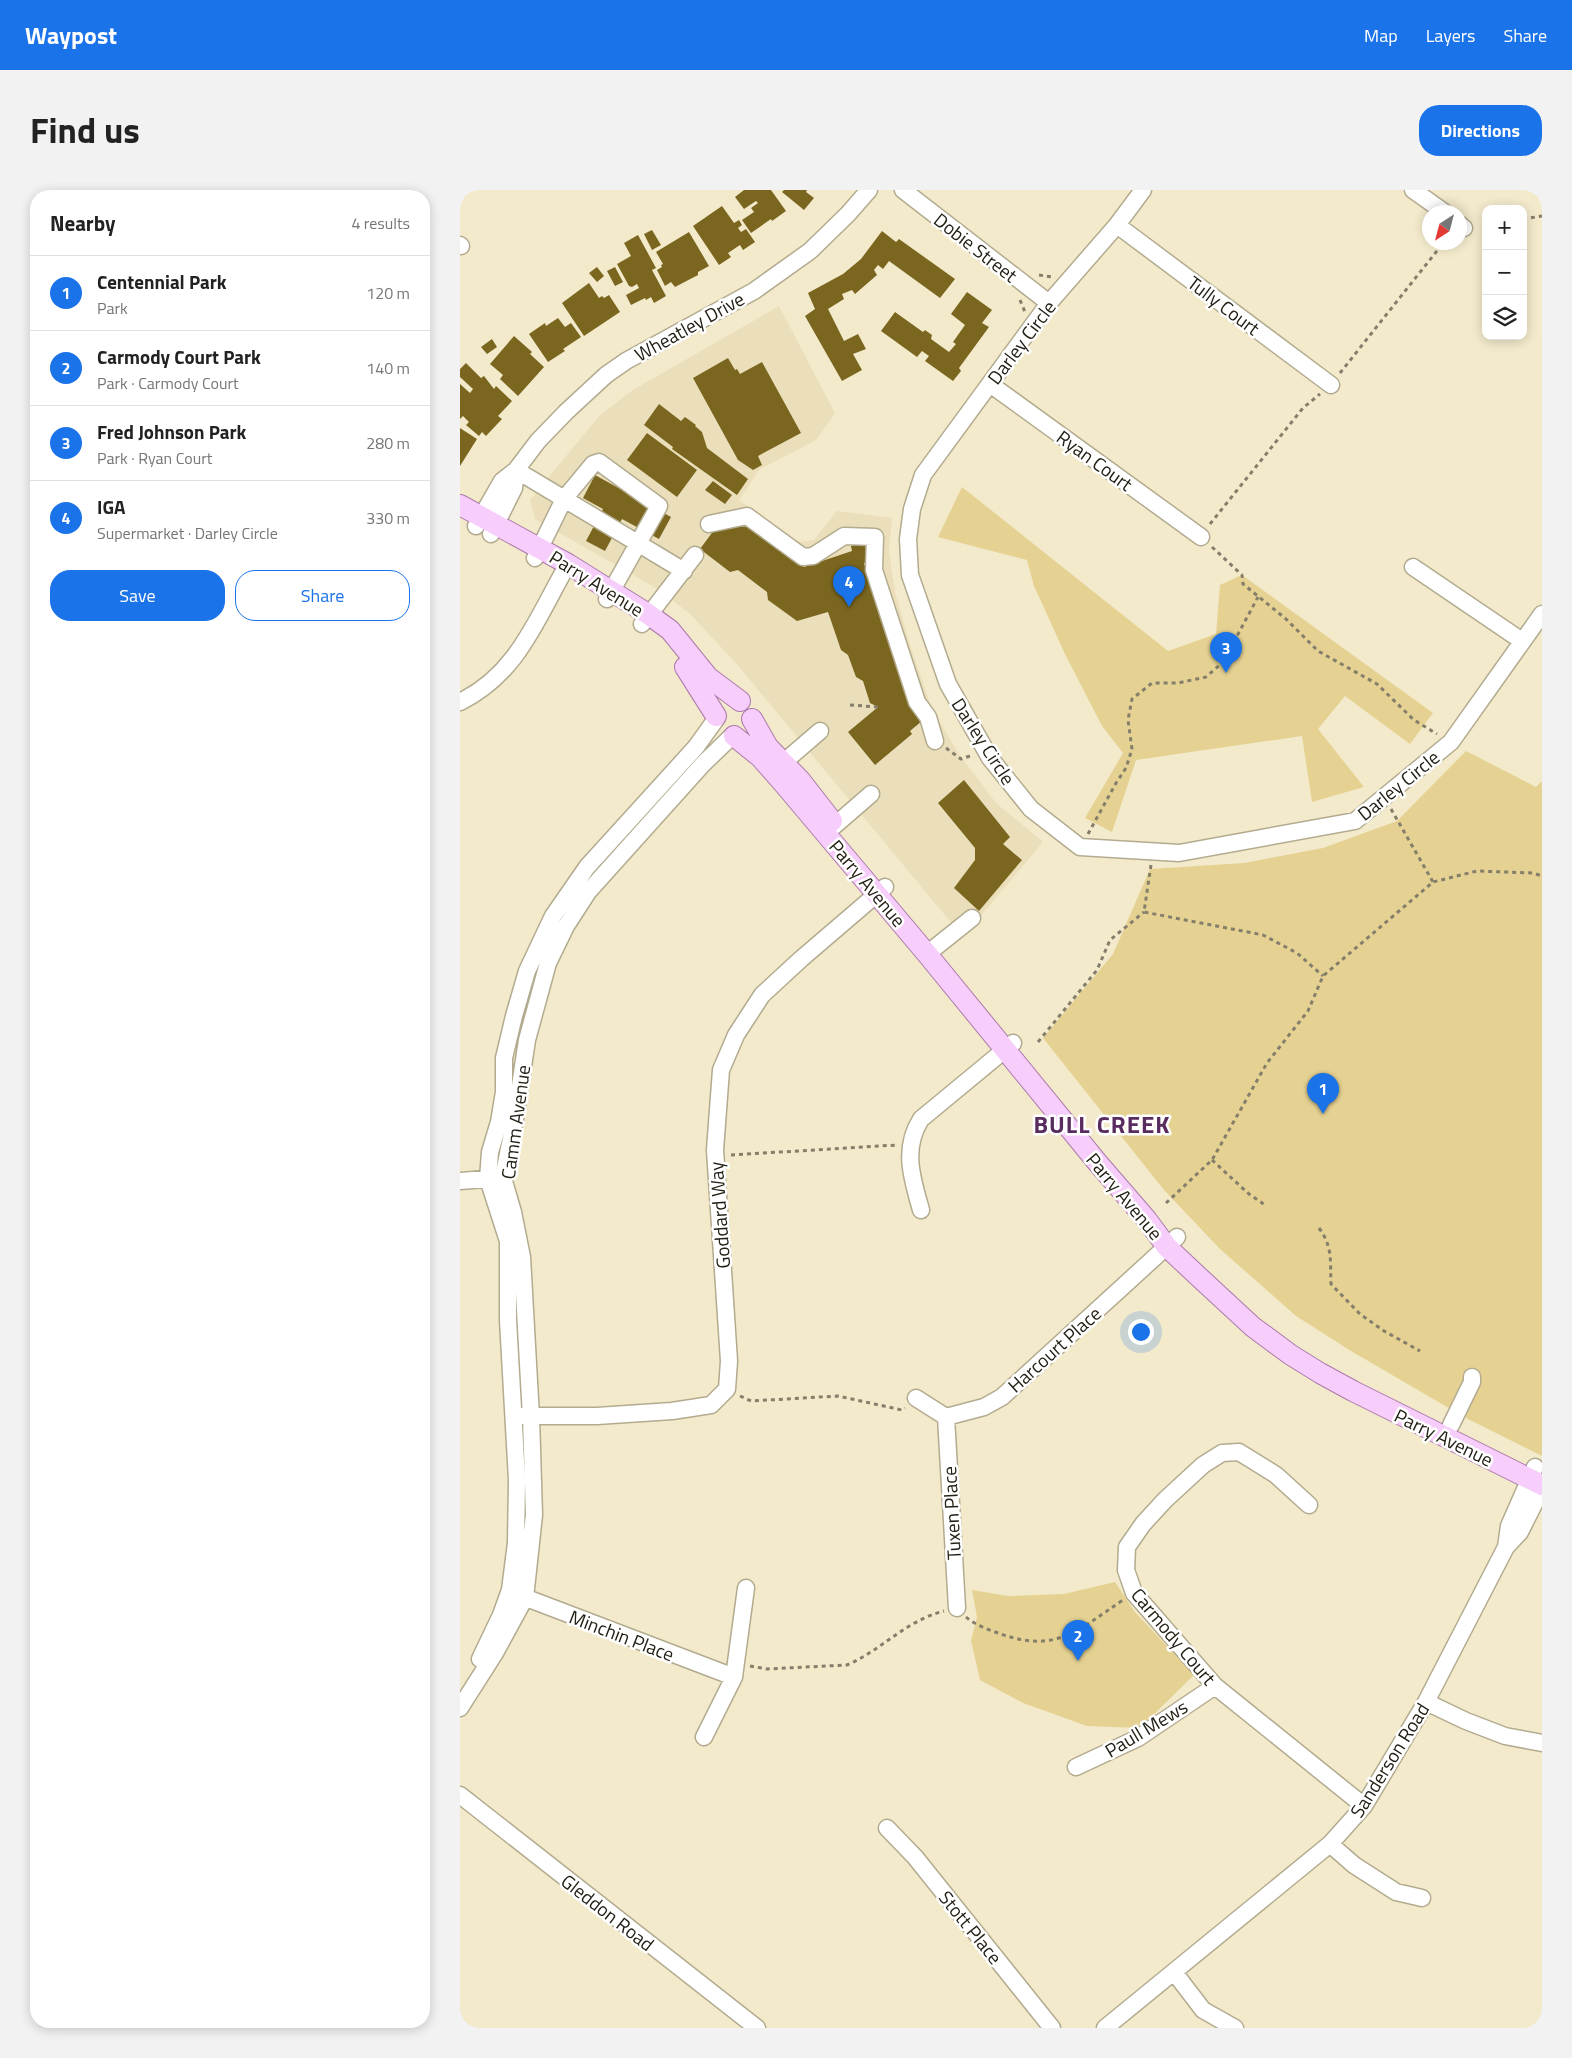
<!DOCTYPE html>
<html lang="en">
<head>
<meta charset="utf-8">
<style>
	:root { --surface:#fff; --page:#f2f2f2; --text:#222; --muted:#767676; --line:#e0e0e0; --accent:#1a73e8 }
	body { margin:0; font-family:"Titillium Web",sans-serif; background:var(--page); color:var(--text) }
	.controls { position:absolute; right:15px; top:15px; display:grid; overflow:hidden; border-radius:10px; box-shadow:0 2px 12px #0003 }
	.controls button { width:45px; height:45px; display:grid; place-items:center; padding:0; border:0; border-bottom:1px solid var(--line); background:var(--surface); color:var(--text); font:25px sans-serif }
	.compass { position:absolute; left:962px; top:15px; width:45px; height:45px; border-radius:50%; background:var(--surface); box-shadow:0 2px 12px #0003; rotate:216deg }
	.you { position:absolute; left:680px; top:1141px; width:18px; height:18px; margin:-12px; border:4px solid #fff; border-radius:50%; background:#1a73e8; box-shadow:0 0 0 8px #1a73e833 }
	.badge { display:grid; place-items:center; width:32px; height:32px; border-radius:50%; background:var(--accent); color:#fff; font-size:16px; font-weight:700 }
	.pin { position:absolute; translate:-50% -41px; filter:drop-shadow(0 1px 2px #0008) }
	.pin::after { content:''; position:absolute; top:26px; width:18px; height:15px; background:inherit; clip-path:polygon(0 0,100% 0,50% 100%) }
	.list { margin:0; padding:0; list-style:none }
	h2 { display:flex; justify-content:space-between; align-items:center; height:65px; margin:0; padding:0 20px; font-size:21px }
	h2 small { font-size:16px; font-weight:400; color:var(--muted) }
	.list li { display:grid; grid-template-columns:32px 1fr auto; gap:15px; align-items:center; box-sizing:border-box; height:75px; padding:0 20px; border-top:1px solid var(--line) }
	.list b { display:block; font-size:19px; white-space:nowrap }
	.list p { margin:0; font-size:16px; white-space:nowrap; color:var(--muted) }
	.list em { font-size:16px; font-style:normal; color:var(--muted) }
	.actions { display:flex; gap:10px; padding:15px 20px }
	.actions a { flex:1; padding:11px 0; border:1px solid var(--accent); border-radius:20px; text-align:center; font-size:18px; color:var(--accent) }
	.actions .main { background:var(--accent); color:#fff }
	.icon { flex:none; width:28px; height:28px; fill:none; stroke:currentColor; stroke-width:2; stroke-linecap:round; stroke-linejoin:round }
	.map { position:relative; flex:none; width:1082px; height:1838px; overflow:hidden; border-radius:20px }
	header { display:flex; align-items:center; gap:30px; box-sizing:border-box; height:70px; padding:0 25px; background:var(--accent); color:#fff }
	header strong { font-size:24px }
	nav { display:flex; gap:28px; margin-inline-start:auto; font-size:18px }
	.intro { display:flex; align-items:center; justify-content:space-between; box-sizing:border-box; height:120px; padding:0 30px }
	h1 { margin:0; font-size:35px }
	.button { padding:12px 22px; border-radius:20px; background:var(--accent); color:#fff; font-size:18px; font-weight:700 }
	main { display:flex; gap:30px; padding:0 30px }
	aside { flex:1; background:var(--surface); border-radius:20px; box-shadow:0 2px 12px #0003 }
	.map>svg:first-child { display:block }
	.built { fill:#eadfba }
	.green { fill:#e5d292 }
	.building { fill:#7a661f }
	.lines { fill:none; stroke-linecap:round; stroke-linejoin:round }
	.minor-casing { stroke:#b3ab8f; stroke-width:19 }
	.major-casing { stroke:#aa7aaa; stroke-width:22 }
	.path { stroke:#847e6a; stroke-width:3; stroke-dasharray:4 4; stroke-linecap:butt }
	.minor { stroke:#fff; stroke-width:16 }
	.major { stroke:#f7cdfc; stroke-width:20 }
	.labels { text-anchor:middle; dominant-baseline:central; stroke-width:5; stroke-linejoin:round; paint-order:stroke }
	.street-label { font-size:19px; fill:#232015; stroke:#fff }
	.district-label { font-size:24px; font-weight:bold; letter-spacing:1px; fill:#592c5f; stroke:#fff }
</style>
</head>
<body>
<header>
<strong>Waypost</strong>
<nav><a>Map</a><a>Layers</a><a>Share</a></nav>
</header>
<div class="intro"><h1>Find us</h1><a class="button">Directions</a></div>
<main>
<aside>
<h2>Nearby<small>4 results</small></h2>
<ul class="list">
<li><span class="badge">1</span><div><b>Centennial Park</b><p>Park</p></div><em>120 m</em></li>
<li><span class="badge">2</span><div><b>Carmody Court Park</b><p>Park · Carmody Court</p></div><em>140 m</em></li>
<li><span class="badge">3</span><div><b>Fred Johnson Park</b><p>Park · Ryan Court</p></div><em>280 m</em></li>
<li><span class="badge">4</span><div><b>IGA</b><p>Supermarket · Darley Circle</p></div><em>330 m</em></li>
</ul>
<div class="actions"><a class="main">Save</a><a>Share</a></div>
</aside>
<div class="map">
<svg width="1082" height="1838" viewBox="0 0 1082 1838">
	<rect width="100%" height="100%" fill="#f3eacc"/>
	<path class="built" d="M319,116L375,223L356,250L300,279L279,310L338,352L354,350L377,321L432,328L429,361L435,402L451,458L472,519L499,564L536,613L583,652L503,747L275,472L229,423L196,398L75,329L70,310L140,225L173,200Z"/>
	<path class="green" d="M502,297L708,461L756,444L760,395L782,385L973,523L950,554L885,506L858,539L904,597L852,612L842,546L676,570L652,642L625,628L663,563L642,536L605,464L574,396L567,370L478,347Z
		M1006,561L1076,597L1082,591V1266L1006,1228V1226L987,1217L891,1161L836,1126L760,1059L704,1000L583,848L653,764L690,679L784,673L863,658L937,631Z
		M655,1392L675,1422L734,1485L680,1538L627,1536L563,1513L520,1490L511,1451L517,1427L512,1400L548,1406L604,1404Z"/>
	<path class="building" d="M284,0H311L326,21L312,31L311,29L291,43L282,30L294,22L291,18L298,13L296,11L284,19L275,7Z
		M324,0H347L346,2L354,8L344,20L322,2Z
		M262,16L274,33L279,30L282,35L278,38L281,42L286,39L295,52L283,60L280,55L268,63L271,67L259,75L233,36Z
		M192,40L201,55L192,60L184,44Z
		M422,41L436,52L439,49L495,89L480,108L429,71L423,79L418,75L414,80L417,85L395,104L392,100L382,104L384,109L368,119L384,151L398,144L406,159L393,164L402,180L382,191L345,126L355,119L348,103L383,84L401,69Z
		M229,42L249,76L238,82V85L215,97L211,92L205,96L197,80L202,77L201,75L203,74L196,62Z
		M178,45L196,78L192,80L206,106L194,113L191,107L186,110L185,108L171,115L166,105L179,98L177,94L172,97L169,96L157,74L171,66L164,53Z
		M137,77L144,86L137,92L129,83Z
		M155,77L163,92L155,96L147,81Z
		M129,93L139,108L142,106L144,108L149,105L160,122L124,146L102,113Z
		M507,102L532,120L522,133L529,137L499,178L501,181L493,191L465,171L469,166L462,161L457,167L421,141L435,122L463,142L465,140L472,145L471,149L489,162L496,154L493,152L505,135L491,124Z
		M98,128L105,137L111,133L121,147L103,159L105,161L88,172L69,144L85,133L86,136Z
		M54,146L72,162L70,164L84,177L58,206L40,189L43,185L30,174Z
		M32,149L37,157L27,164L21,157Z
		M268,168L275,180L277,179L280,184L302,172L341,243L298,266L302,275L293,280L278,270L233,188Z
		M6,173L21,188L24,186L34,199L36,196L52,211L38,226L42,229L26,246L22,242L19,246L6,235L9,232L3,226L0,229V194L10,203L13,199L0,187V179Z
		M199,214L221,231L225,227L236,235L235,236L242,242L247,258L288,289L277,305L212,259L213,257L184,235Z
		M0,238L17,249L0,276Z
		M187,243L237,280L217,307L167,270Z
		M135,285L211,327L199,349L162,329L145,361L126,351L143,319L123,308Z
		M253,291L272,305L265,314L245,300Z
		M284,333L344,377L392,361L391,356L404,352L410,371L404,373L447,507L462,531L450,541L452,544L415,575L388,542L418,517L410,513L403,491L396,487L388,465L381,460L368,422L337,431L308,410L307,402L278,380L270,382L240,359L257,336Z
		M504,590L550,647L543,654L562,670L519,721L494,698L515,670V658L478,613Z"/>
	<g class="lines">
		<defs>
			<path id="minor" d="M443,0L589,113
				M683,0L657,35L589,113L463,285L452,319L448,349L450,385L488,494L530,568L571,619L620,657L719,663L895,631L991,552L1082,424
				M953,0L984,22
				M999,34L1004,38
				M657,35L871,195
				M0,55L1,56
				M530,194L741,347
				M56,280L224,381
				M249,334L287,326L343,367L353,366L384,346L415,347L414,380L457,512L468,527L475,551
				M16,336L42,291L56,280L78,251L106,222L146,185L166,171L294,101L350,61L388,24L409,0
				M31,344L54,298L56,280
				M75,368L104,309L133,274L139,272L199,316L147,409
				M953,377L1062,451
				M182,434L235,365
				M0,512C59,483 77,427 108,374
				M324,572L360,541
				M366,643L411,604
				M467,764L512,728
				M0,991L38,988
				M461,1020C452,988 442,959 461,929L553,853
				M456,1208L486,1227L524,1217L542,1207L717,1047
				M61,1226H137L212,1221L251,1215L267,1199L269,1171L255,960L261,880L276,845L302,805L341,769L425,697
				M486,1227L497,1418
				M991,1235L1012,1192V1187
				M849,1315L816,1285L779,1262L762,1263L743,1275L705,1310L683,1334L667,1357L666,1380L674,1403L755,1496L904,1616
				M1046,1357L1049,1336L1075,1277
				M56,1404L274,1487
				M20,1469L41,1425L50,1400L56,1353L57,1290L48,1130V1051L28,989L30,962L39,932L44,902V868L54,826L67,781L93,726L127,677L236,557L256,529
				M966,1512L1006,1531L1045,1546L1082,1553
				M0,1518L35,1463L65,1408L74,1325L71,1227L62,1067L53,1022L43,988L55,929L67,850L88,773L106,736L128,702L243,574L272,546
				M244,1547L274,1487L286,1398
				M616,1577L678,1548L755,1496
				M0,1605L297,1838
				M427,1638L455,1667L592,1838
				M870,1654L894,1675L936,1702L962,1708
				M714,1782L743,1820L775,1838
				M645,1838L870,1654L904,1616L966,1512L1046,1357L1060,1342L1082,1298"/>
			<path id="major" d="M0,315L108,374L188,424L210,440L248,487L280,511
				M225,477L256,526
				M292,529L308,557L340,590L372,631
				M274,546L300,567L323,593L467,764L637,972L687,1030L707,1057L740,1088L793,1137L831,1165L860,1183L893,1201L1082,1295"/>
		</defs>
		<use href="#minor" class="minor-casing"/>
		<use href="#major" class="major-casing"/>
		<path class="path" d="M1063,29L1082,26
			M579,85L592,87
			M560,110L565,122
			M880,183L984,52
			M750,334L843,218L860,204
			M752,357L782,385L783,394L826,429L858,461L917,494L954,530L977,544
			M390,515L418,517
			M486,558L501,569L513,565
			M931,619L973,692
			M628,644L656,593L666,578L672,559L668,530L672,509L692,493H718L746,487L763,472L798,407
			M691,675L684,722L803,745L837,763L863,786
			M578,852L637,780L650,750L684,722
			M271,965L437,955
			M752,970L789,1004L805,1015
			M706,1013L752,970L807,873L848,821L863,786L973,692L1017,681L1073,683L1082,686
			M859,1038C873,1057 870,1071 871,1094L900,1124L924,1141L960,1161
			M280,1206L291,1211L378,1206L442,1220L445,1218
			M506,1427C515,1435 529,1440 541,1444C597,1464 619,1439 663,1410
			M290,1476L307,1479L387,1475C422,1460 445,1431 484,1421"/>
		<use href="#minor" class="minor"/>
		<use href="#major" class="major"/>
	</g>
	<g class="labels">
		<g class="street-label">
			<text transform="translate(516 57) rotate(38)">Dobie Street</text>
			<text transform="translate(764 115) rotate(37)">Tully Court</text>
			<text transform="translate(229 136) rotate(-29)">Wheatley Drive</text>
			<text transform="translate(561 152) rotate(-53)">Darley Circle</text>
			<text transform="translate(635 270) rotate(36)">Ryan Court</text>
			<text transform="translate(137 393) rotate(32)">Parry Avenue</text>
			<text transform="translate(524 551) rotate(57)">Darley Circle</text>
			<text transform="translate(938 595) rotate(-39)">Darley Circle</text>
			<text transform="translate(408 693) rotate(50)">Parry Avenue</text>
			<text transform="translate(55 932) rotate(-82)">Camm Avenue</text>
			<text transform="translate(665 1006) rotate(50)">Parry Avenue</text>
			<text transform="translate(259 1025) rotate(-94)">Goddard Way</text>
			<text transform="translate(594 1159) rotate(-42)">Harcourt Place</text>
			<text transform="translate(984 1247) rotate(26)">Parry Avenue</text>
			<text transform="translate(491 1323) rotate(-93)">Tuxen Place</text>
			<text transform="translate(162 1445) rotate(21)">Minchin Place</text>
			<text transform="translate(714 1446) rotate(50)">Carmody Court</text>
			<text transform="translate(686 1538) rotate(-31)">Paull Mews</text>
			<text transform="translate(929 1570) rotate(-58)">Sanderson Road</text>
			<text transform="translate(148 1722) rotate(38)">Gleddon Road</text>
			<text transform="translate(511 1737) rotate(51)">Stott Place</text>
		</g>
		<g class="district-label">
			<text x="642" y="934">BULL CREEK</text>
		</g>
	</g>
</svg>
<div class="controls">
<button>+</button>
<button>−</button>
<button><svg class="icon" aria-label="layers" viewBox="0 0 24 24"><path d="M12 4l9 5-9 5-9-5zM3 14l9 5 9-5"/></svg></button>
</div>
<svg class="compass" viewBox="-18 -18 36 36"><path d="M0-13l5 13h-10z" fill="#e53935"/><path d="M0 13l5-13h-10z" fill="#767676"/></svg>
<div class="you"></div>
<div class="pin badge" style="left:863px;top:924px">1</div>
<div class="pin badge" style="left:618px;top:1471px">2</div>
<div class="pin badge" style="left:766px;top:483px">3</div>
<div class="pin badge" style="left:389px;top:417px">4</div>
</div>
</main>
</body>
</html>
